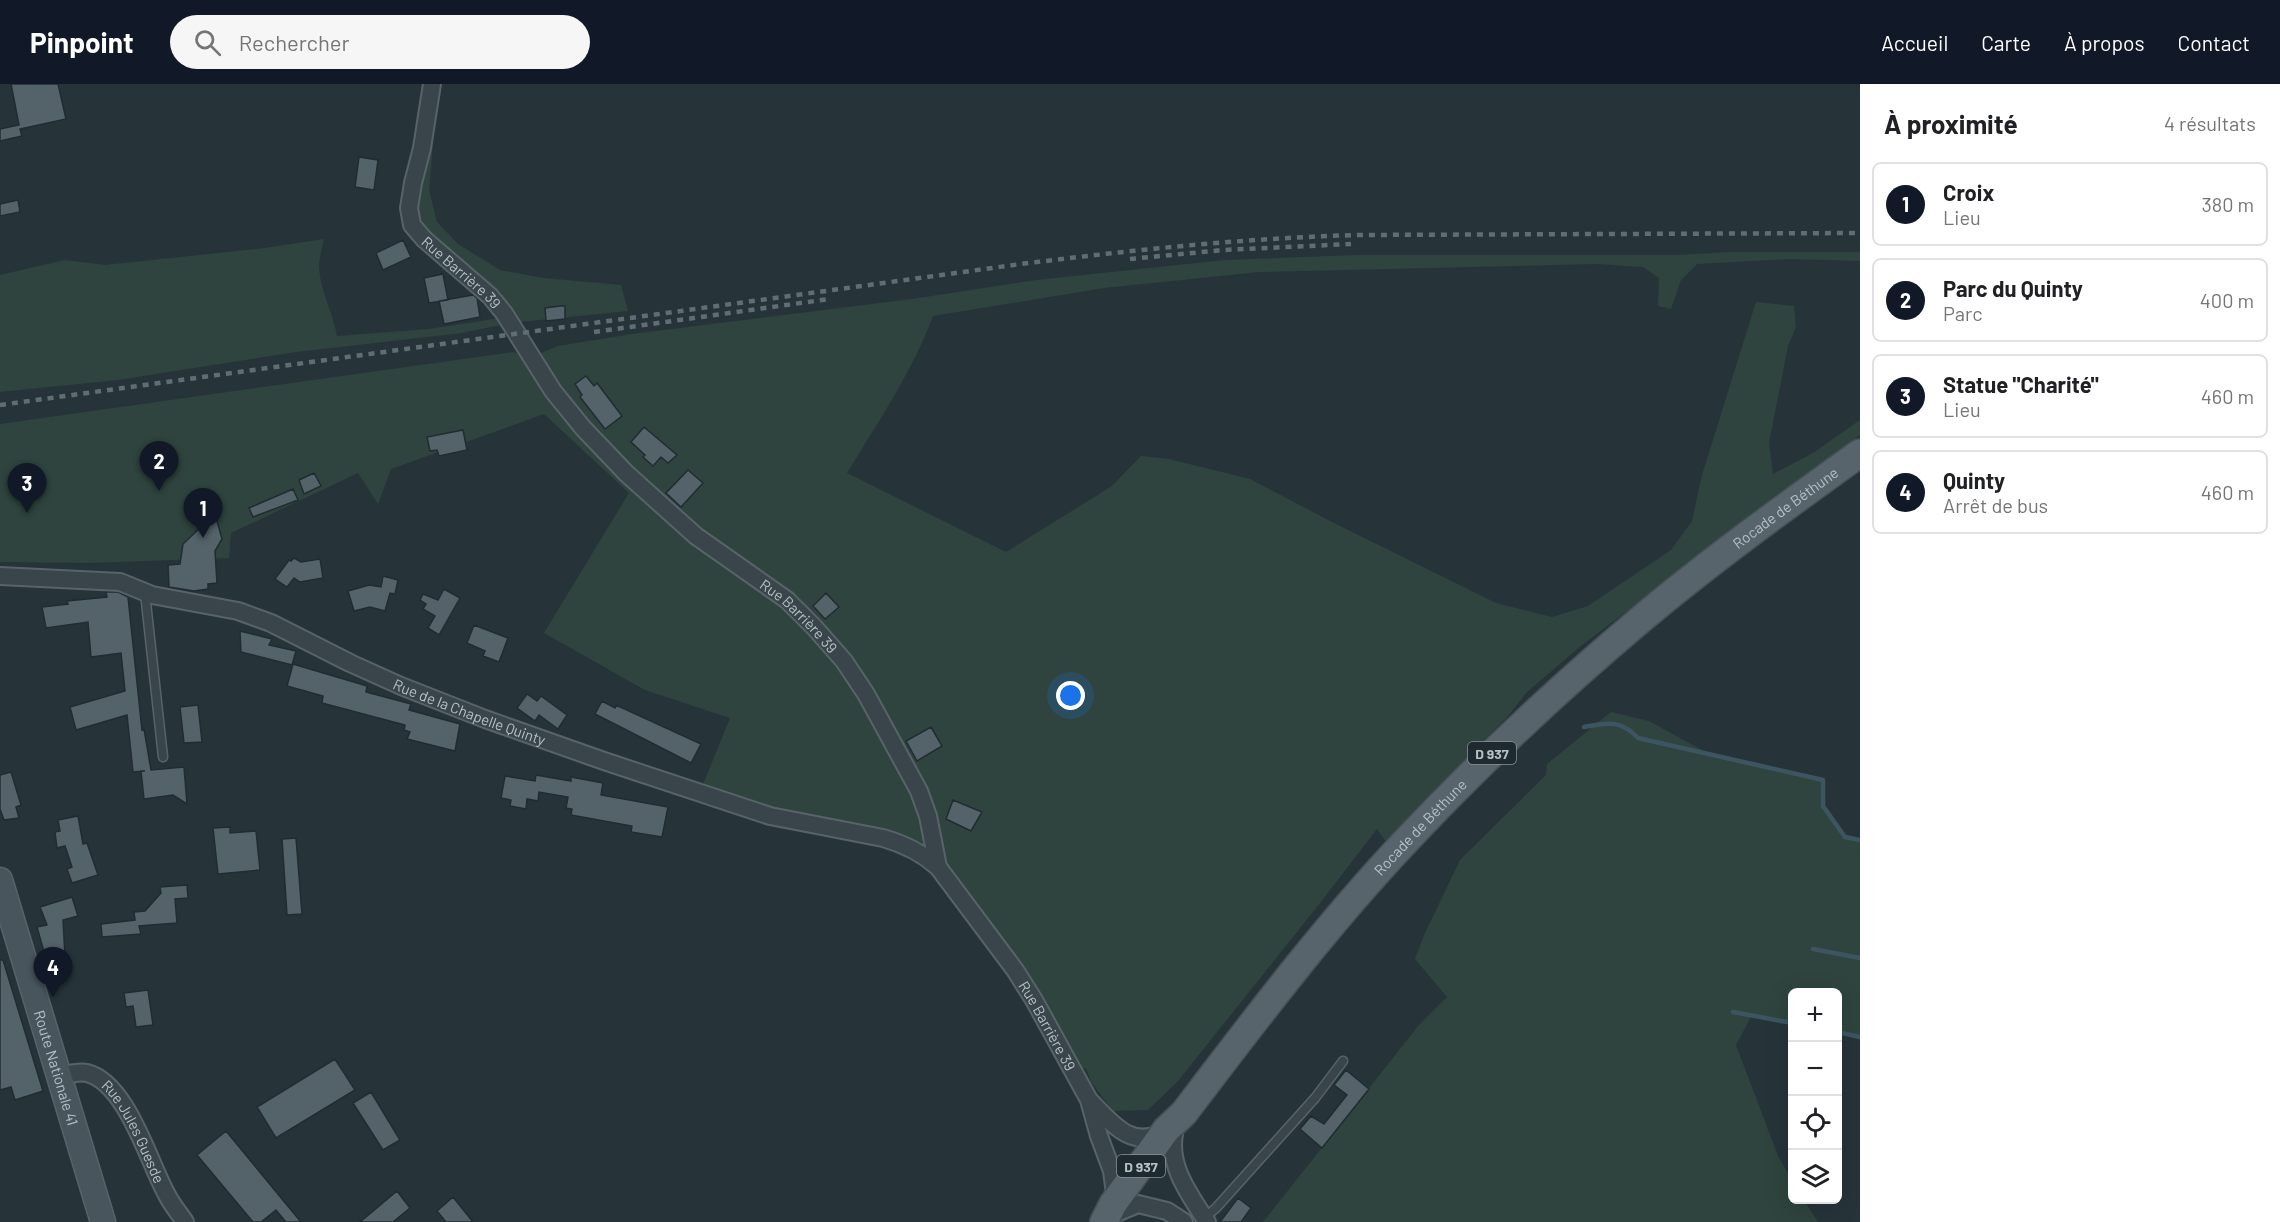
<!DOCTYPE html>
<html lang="fr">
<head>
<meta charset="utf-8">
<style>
	:root { --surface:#fff; --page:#f6f6f6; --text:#202124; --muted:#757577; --line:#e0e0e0; --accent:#111827 }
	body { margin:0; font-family:Barlow,sans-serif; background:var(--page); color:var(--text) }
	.controls { position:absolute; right:18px; bottom:18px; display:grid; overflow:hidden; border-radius:9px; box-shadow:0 6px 24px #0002 }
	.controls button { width:54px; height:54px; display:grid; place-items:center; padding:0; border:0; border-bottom:2px solid var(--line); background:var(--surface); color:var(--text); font:30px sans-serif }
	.you { position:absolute; left:1071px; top:612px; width:21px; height:21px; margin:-15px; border:4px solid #fff; border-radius:50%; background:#1a73e8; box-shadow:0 0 0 9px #1a73e833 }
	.badge { display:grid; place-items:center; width:39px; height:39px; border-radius:50%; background:var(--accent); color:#fff; font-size:20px; font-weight:700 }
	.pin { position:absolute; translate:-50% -50px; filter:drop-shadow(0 2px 3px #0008) }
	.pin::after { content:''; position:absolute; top:32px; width:21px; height:18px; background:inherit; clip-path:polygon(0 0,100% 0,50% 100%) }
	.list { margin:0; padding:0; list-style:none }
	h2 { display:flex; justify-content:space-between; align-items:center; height:78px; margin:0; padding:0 24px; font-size:26px }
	h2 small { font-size:20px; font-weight:400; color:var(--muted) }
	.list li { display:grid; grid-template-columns:39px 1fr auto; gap:18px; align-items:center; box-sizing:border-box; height:84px; margin:0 12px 12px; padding:0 12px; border:2px solid var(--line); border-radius:9px }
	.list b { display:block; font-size:22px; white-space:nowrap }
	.list p { margin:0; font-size:20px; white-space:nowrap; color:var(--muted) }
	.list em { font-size:20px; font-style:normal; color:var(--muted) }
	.icon { flex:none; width:33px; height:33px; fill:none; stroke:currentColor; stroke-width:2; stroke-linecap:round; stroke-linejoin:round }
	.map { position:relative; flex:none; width:1860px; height:1138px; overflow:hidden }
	header { display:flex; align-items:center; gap:36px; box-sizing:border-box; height:84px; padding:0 30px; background:var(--accent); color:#fff }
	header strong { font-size:28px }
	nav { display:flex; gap:33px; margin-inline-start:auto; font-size:21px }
	.search { width:420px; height:54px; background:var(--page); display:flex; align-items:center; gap:15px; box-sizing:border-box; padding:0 21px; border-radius:33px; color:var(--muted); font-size:22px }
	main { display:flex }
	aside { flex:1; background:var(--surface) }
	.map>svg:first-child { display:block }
	.green { fill:#2f443e }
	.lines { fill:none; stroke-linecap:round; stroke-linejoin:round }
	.stream { stroke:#3d5561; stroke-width:4.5 }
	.building { fill:#54636a; stroke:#212c32; stroke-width:1.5 }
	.service-casing { stroke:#586369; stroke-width:11 }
	.minor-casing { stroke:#586369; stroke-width:20 }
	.secondary-casing { stroke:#586369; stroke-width:27 }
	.primary-casing { stroke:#465157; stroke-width:30 }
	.service { stroke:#39454b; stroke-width:8 }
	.minor { stroke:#39454b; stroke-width:16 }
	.secondary { stroke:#48555d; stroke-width:24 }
	.primary { stroke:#58646b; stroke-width:27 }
	.rail { stroke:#606d74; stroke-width:4.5; stroke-dasharray:6 6; stroke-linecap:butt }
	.labels { text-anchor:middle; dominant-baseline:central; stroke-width:4.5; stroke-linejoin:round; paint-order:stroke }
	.shield { fill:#1f2a30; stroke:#889399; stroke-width:1.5 }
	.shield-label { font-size:14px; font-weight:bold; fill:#b5c0c6 }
	.street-label { font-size:15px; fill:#b5c0c6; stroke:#1f2a30 }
</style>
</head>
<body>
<header>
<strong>Pinpoint</strong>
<div class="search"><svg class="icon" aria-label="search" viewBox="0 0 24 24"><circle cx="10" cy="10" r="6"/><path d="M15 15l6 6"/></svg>Rechercher</div>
<nav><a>Accueil</a><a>Carte</a><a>À propos</a><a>Contact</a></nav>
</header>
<main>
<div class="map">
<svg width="1860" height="1138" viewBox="0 0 1860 1138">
	<rect width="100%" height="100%" fill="#26343a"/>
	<path class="green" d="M433,61L429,106L437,138L458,160L500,186L544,194L621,201L628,227L510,239L462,249L296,268L118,296L0,308V191L65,176L105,181L265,164L324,155C322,164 319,174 319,183C320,207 333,228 337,252L429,245L494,235L504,229L412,141L422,64Z
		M1728,168H1860V177L1791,175L1697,180L1681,196L1671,225L1658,222L1659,194L1643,183L1597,180L1259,188L1104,204L933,232C912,288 878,338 847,389L1006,468L1112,402L1141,372L1169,375L1250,395L1334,439L1496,519L1552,533L1588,522L1671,466L1692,437L1702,391L1756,218L1794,222L1796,243L1788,262L1769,359L1773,390L1813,369L1860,336V351L1582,561L1527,608L1507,633L1423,717L1386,758L1377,745L1320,819L1178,997L1148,1026L1113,1027L1091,998L1086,984L1075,987L1034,916L914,765L700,708L730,634L645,606L544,549L629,409L544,330L391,385L378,420L358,389L231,449L229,474L88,479L0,478V340L513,268L531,273L558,262L632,250L912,215L1036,196L1225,176L1355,171H1678Z
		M1611,628L1649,637L1709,670L1823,696V722L1845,753L1860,756V953L1838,948V908H1792V939L1752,931L1736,961L1778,1072L1792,1096V1116H1804L1818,1138H1263L1419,941L1447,913L1415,875L1425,849L1460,776L1546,691L1547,680Z"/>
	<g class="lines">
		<path class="stream" d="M1584,643C1608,639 1620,635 1638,654L1823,696V722L1845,753L1860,756
			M1813,865L1860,874
			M1733,928L1792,939
			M1838,948L1860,953"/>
	</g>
	<path class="building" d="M11,0H58L66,35L20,45L22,52L0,57V45L19,41Z
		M359,73L378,76L374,106L355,103Z
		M18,116L20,128L0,132V120Z
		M403,156L411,173L383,186L376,169Z
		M443,190L448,216L429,219L424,194Z
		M473,211L477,214L480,233L444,240L439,217Z
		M560,222H565V235L546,237L545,224Z
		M586,292L594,302L597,299L622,332L605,345L580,313L582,311L575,300Z
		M644,343L677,371L668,379L661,373L653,382L643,373L645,371L631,358Z
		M463,346L467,366L439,372L437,366L430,367L427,353Z
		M688,386L703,399L681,423L666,409Z
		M314,389L321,402L304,410L299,396Z
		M293,405L298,416L253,433L249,424Z
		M217,437L222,455L215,467L217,499L208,500V505L194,507L169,503L168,481L180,480L183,460L205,439Z
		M294,474L301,478L320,475L323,494L300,498L294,494L287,503L275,495L289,476L291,477Z
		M383,492L398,496L395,510L390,509L385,527L370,523L354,527L348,507L369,501L381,503Z
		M444,505L460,514L439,551L428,544L435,532L423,525L426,520L420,516L423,510L438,516Z
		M106,508H118L128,513L142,646L144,645L151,686L184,683L187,720L173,711L144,715L141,687H145L133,688L127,631L76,646L70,623L125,607L121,569L91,573L88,538L46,544L42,523L68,520L67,517L107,513Z
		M826,509L839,523L825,535L813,522Z
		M474,541L508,554L499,578L483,572L485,567L467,559Z
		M240,547L272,555L269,561L296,567L292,581L241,568Z
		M293,580L367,602L366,608L411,620L409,626L460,640L455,667L407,655L410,648L404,646L405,641L322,619L323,612L287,602Z
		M527,610L537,617L541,612L567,631L558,645L539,631L535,637L517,624Z
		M602,617L615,624L616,621L701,660L691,679L595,630Z
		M198,621L202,658L184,659L180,623Z
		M931,643L942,662L917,677L906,657Z
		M11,688L21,721L16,723L19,734L4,736L0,725V691Z
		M536,691L571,697V693L603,699L601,711L668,723L662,753L631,748L632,742L571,731L572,725L566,724L568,713L539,708L538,717L527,715L526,725L510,722L511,716L501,714L505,692L535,697Z
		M953,716L982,728L971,747L946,735Z
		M78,732L83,760L87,759L98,791L72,799L67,785L72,783L65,762L57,764L55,748L60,747L58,736Z
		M230,743V749L256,747L260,786L218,790L213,744Z
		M296,754L302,830L287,831L282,755Z
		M187,801L188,814L175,815L177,839L139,842L141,850L102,853L101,840L135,836L134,828L145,827L161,809L160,803Z
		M72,813L78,832L63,836L65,872L46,875L37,843L47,841L40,823Z
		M0,876H3L43,1007L15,1016L11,1003L0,1006Z
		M148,906L153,941L136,943L133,922L126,923L124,909Z
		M335,975L355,1006L276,1054L257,1023Z
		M1346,986L1369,1005L1322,1064L1300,1045L1311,1032L1324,1040L1347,1011L1334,1001Z
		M371,1008L400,1056L383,1066L353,1019Z
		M226,1047L301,1138H286L276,1126L261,1138H253L197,1071Z
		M397,1107L410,1124L393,1138H360Z
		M453,1113L473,1138H446L437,1127Z
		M1238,1114L1251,1124L1241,1138H1220Z"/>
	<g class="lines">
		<defs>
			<path id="service" d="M145,509L163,673
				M1204,1134L1216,1124L1315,1014L1343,977"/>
			<g id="minor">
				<path id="s1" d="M432,0L422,64L413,99L409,124L412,141L424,155L490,212L504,229L553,307L583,344L627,390L696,452L787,516L815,544L844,577L866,610L919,707L928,732L938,783L1015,886L1034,916L1089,1016L1099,1052L1112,1087L1115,1110L1114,1116"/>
				<path id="s2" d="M0,492L120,498L152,511L238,527L271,539L350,579L401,602L485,635L604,677L770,732L883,754C904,760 921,768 938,783"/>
				<path id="s3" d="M60,992C69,990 78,987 87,989C127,999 149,1079 167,1111C172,1121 179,1129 185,1138"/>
				<path d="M1090,1017C1111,1038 1131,1066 1163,1048"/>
				<path d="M1174,1050C1168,1083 1190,1111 1207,1138"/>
				<path d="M1119,1128L1138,1120L1167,1127L1184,1138"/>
			</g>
			<g id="secondary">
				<path id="s4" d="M0,796L103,1138"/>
			</g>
			<g id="primary">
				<path id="s5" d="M1104,1138L1113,1120L1166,1046L1184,1029C1254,937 1324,844 1404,759C1478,680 1557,606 1640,536C1710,477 1785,423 1860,369"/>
			</g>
		</defs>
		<use href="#service" class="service-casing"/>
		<use href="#minor" class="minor-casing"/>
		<use href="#secondary" class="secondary-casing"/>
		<use href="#primary" class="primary-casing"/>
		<use href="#service" class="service"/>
		<use href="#minor" class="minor"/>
		<use href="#secondary" class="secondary"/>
		<use href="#primary" class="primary"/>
		<path class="rail" d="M1130,175L1223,166L1351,160
			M594,248L829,215
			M0,321L1021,180C1133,166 1245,154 1359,151L1860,149"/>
	</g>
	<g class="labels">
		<g class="shield">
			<rect x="1468" y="658" width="48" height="22" rx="4.5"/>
			<rect x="1117" y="1071" width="48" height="22" rx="4.5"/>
		</g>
		<g class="shield-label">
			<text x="1492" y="669">D 937</text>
			<text x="1141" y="1082">D 937</text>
		</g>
		<g class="street-label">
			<text stroke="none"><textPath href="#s1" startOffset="212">Rue Barrière 39</textPath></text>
			<text stroke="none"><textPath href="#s5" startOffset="993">Rocade de Béthune</textPath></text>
			<text stroke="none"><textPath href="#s1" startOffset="698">Rue Barrière 39</textPath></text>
			<text stroke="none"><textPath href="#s2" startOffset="495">Rue de la Chapelle Quinty</textPath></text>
			<text stroke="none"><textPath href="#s5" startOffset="507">Rocade de Béthune</textPath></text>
			<text stroke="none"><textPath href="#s1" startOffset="1184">Rue Barrière 39</textPath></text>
			<text stroke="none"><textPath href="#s4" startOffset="196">Route Nationale 41</textPath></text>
			<text stroke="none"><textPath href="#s3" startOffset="105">Rue Jules Guesde</textPath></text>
		</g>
	</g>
</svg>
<div class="controls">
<button>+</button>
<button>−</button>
<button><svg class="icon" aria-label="locate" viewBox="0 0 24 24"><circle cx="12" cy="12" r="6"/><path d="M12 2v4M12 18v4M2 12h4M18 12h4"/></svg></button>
<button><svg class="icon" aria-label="layers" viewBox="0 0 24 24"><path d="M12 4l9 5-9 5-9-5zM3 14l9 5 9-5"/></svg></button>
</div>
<div class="you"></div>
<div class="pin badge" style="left:203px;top:454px">1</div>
<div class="pin badge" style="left:159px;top:407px">2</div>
<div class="pin badge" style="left:27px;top:429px">3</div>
<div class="pin badge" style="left:53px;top:913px">4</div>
</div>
<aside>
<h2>À proximité<small>4 résultats</small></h2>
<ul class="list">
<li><span class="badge">1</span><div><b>Croix</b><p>Lieu</p></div><em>380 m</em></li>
<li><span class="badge">2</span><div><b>Parc du Quinty</b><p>Parc</p></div><em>400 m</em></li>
<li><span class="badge">3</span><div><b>Statue &quot;Charité&quot;</b><p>Lieu</p></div><em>460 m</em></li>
<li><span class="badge">4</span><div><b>Quinty</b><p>Arrêt de bus</p></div><em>460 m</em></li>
</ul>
</aside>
</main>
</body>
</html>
